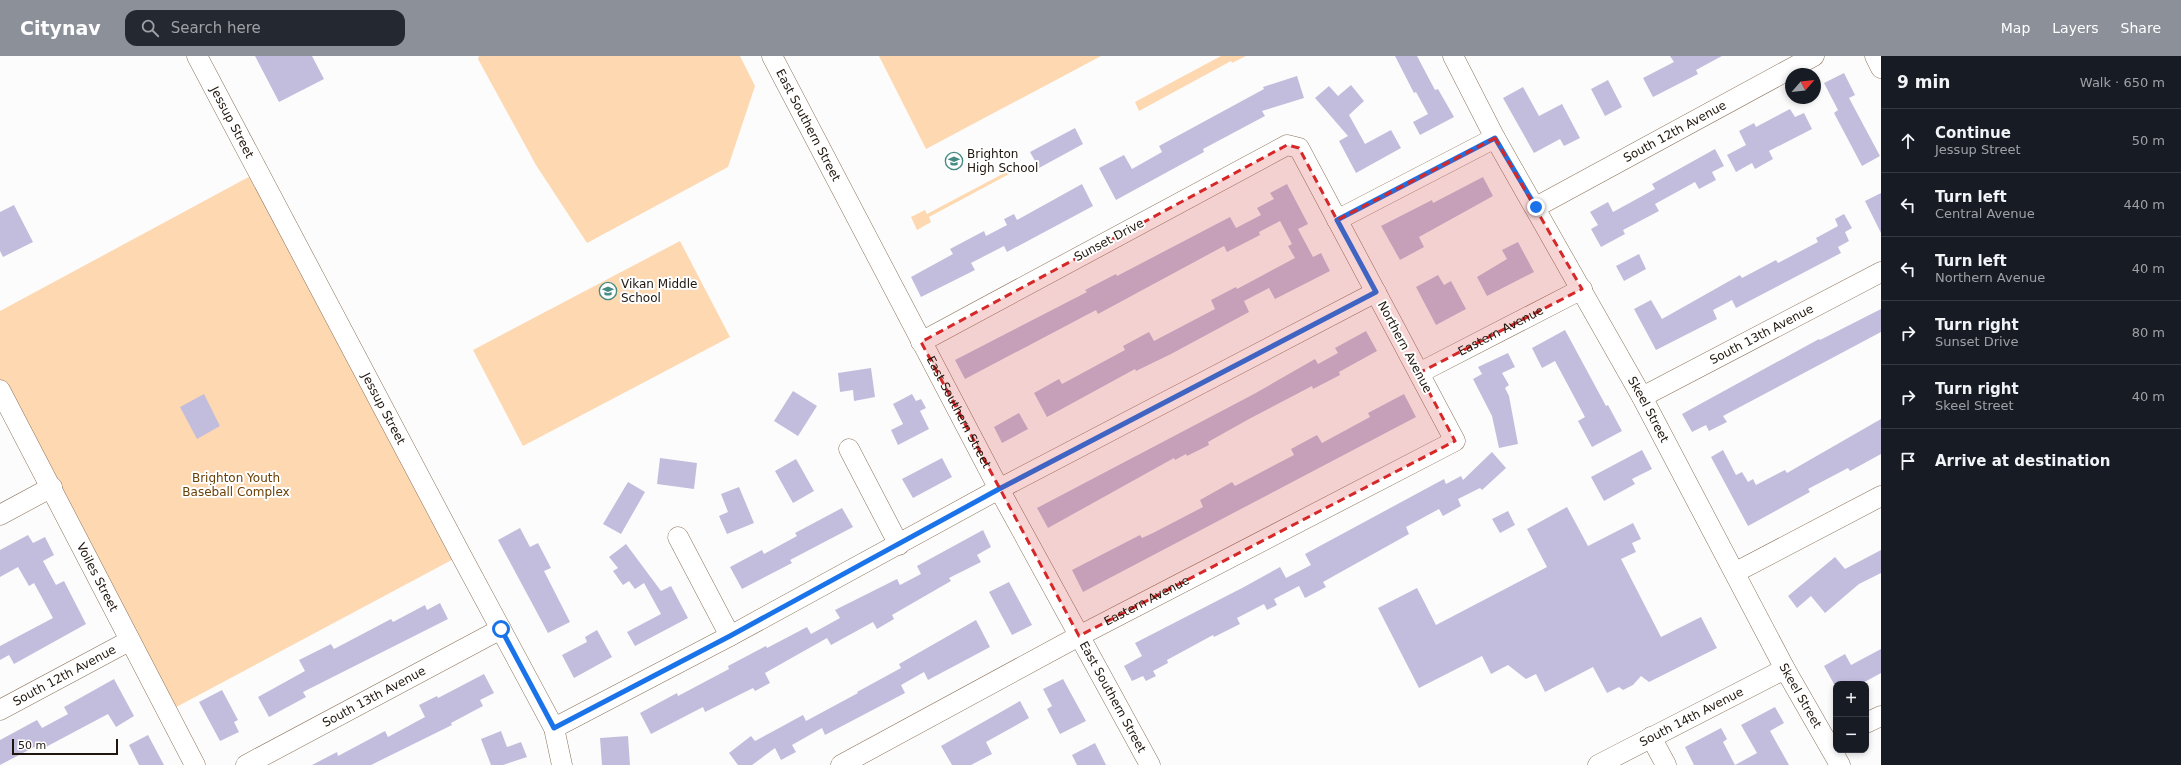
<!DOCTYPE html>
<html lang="en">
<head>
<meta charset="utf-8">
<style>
	:root { --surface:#171b24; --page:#242831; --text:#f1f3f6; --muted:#9ea1a6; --line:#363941; --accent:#8c9099 }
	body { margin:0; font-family:"DejaVu Sans",sans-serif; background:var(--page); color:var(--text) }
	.controls { position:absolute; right:12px; bottom:12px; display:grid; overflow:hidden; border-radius:8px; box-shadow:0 2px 6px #0003 }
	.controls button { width:36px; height:36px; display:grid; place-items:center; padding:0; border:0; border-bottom:1px solid var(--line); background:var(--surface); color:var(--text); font:20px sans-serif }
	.compass { position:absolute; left:1785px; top:12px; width:36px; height:36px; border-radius:50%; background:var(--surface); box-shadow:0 2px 6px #0003; rotate:62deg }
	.scale { position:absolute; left:12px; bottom:10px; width:106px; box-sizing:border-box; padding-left:4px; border:2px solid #1f160d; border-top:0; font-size:11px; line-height:14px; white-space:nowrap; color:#1f160d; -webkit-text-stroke:3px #fff; paint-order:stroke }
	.stop { position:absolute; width:12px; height:12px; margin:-9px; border:3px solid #1a73e8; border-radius:50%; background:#fff }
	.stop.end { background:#1a73e8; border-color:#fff; box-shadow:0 1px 4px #0008 }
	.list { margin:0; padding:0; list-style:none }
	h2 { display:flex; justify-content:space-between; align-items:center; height:52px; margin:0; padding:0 16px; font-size:17px }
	h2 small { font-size:13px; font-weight:400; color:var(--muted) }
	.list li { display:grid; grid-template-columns:26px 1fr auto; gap:12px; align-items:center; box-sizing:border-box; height:64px; padding:0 16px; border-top:1px solid var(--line) }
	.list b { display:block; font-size:15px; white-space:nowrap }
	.list p { margin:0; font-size:13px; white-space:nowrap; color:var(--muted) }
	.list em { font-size:13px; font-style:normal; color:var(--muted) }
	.icon { flex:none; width:22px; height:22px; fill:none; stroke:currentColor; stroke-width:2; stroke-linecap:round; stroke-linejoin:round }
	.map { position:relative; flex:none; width:1881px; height:709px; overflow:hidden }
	header { display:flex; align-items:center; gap:24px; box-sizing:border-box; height:56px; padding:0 20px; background:var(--accent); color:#fff }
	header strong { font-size:19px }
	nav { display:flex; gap:22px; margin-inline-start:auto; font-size:14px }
	.search { width:280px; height:36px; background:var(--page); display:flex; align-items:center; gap:10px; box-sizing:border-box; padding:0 14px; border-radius:12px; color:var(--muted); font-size:15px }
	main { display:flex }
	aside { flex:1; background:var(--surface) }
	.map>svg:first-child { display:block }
	.green { fill:#fdd8b1 }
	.building { fill:#c2bddd }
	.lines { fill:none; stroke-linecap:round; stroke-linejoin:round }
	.minor-casing { stroke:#8b745d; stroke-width:21 }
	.minor { stroke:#fff; stroke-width:20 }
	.route { stroke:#1a73e8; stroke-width:5 }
	.marked { fill:#d62828; fill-opacity:0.2; stroke:#d62828; stroke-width:3; stroke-dasharray:8 5; stroke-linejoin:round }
	.labels { text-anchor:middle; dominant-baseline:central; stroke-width:4; stroke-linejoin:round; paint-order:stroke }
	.street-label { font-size:12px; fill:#1f160d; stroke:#fff }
	.poi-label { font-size:12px; fill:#1f160d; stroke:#fff; text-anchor:start }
	.park-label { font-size:12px; fill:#694005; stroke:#fff }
</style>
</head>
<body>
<header>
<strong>Citynav</strong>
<div class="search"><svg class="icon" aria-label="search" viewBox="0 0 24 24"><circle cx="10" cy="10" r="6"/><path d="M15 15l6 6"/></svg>Search here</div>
<nav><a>Map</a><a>Layers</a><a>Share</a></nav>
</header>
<main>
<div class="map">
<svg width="1881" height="709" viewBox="0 0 1881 709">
	<rect width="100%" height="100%" fill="#fcfcfc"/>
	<path class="green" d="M479,0H740L755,30L728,111L587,187L536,109L478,3Z
		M879,0H1101L926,93Z
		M1221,0H1246L1232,7L1231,5L1139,55L1135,46Z
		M1010,114L1011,117L929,161L931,166L917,174L911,161L925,154L927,158Z
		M258,116L461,499L167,656L0,334V255Z
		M680,185L730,281L523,390L473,294Z"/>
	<path class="building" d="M255,0H312L324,23L279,46Z
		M1395,0H1417L1435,34L1438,33L1454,61L1420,79L1413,66L1428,58L1416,36L1414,37Z
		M1670,0H1722L1696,14L1698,18L1653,41L1643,22L1674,6Z
		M1844,17L1855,39L1849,42L1880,100L1862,110L1834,57L1838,54L1824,27Z
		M1297,20L1304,42L1262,55L1265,60L1203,93L1204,96L1116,144L1099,112L1124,99L1132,113L1162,96L1159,90L1264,33L1263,31Z
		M1608,24L1622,51L1605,60L1591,33Z
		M1351,29L1364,45L1349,59L1365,88L1391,74L1401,92L1356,117L1339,85L1348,80L1315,42L1329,30L1338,40Z
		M1523,31L1539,60L1562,48L1580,82L1564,90L1560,83L1534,97L1503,42Z
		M1790,53L1795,61L1804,57L1812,73L1769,95L1773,103L1755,113L1752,107L1736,116L1727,99L1746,89L1739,75L1754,67L1756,71Z
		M1075,72L1083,88L1039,112L1030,96Z
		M1715,93L1724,110L1712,116L1716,124L1699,133L1695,126L1655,148L1659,155L1623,174L1625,178L1601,191L1591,173L1598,169L1590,156L1608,146L1613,156L1655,133L1652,128Z
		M1483,121L1493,140L1419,181L1424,191L1400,204L1381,170L1432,144L1433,147Z
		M1082,128L1093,150L1007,196L1004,190L971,207L975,214L921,241L911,221L953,198L950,193L984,175L986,180L1007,169L1004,163L1014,158L1017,164Z
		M1287,128L1308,168L1298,173L1313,201L1321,197L1330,215L1275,243L1269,232L1244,245L1249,256L1171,298L1136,315L1135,313L1047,361L1034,337L1059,323L1062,328L1125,294L1123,290L1149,276L1154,285L1215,253L1211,244L1236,231L1237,233L1295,202L1288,190L1292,188L1280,165L1259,176L1260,179L1227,196L1224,190L1098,258L1096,254L965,323L955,304L1087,236L1085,234L1116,218L1117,220L1230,161L1236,172L1261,159L1257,152L1274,143L1270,137Z
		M1881,137V177L1865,145Z
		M14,149L33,186L3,201L0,195V156Z
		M1844,158L1852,172L1845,176L1849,185L1838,191L1841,197L1736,252L1732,244L1713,254L1717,263L1656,294L1634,253L1651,244L1662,263L1740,219L1742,222L1776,204L1778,207L1818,186L1816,182L1838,170L1835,163Z
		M1518,186L1534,216L1487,240L1477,221L1507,203L1502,194Z
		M1639,198L1646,213L1624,225L1616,210Z
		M1438,219L1444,229L1451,225L1466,253L1436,269L1416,231Z
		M1881,253V276L1723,360L1727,366L1709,375L1706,369L1692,376L1682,358L1819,283L1820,284Z
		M1565,274L1606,350L1608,349L1622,375L1592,391L1578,365L1585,361L1555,305L1542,312L1532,292Z
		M1366,275L1377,295L1339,316L1340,319L1313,333L1312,330L1249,363L1208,386L1209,389L1187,400L1186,398L1175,404L1174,402L1048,472L1037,452L1254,338L1315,303L1318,308L1338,297L1335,292Z
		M1508,297L1515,311L1502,317L1509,329L1505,332L1509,340L1518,388L1499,392L1492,360L1473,323L1482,318L1478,311Z
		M871,312L875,341L854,345L853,334L840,336L838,317Z
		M793,335L817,350L798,380L774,365Z
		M204,338L220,370L197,383L180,351Z
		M912,338L916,345L921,343L926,352L920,355L929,373L898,389L891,374L903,368L893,348Z
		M1404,338L1416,361L1083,536L1072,514L1140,479L1142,482L1153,477L1203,451L1200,444L1232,426L1235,430L1294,399L1291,393L1317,379L1322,387L1370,361L1368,357Z
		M1019,357L1028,373L1002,387L994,371Z
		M1881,363V398L1850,415L1848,412L1808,433L1810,436L1748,470L1711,401L1723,394L1736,419L1742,416L1748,426L1753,423L1756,429L1785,414L1787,417Z
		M1642,394L1652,413L1632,423L1635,428L1604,445L1591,421Z
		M1492,396L1506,412L1482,434L1480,432L1458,443L1461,450L1443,460L1439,453L1406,471L1409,478L1323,526L1326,531L1305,542L1299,530L1274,543L1277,549L1267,554L1264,548L1237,562L1240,568L1214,581L1213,579L1167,604L1168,607L1153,615L1156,620L1146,625L1143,620L1132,625L1124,610L1142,600L1135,587L1244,531L1280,511L1286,522L1311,509L1305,498L1444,423L1446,428L1461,420L1463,424Z
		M660,402L697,407L694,433L657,428Z
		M942,402L952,421L913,442L902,423Z
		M796,403L814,435L793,447L775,415Z
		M628,426L645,436L621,478L603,468Z
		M739,431L754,467L727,478L719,460L728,456L721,438Z
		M1567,451L1588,490L1633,467L1641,483L1632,487L1636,496L1621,503L1661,581L1701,561L1717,592L1649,626L1641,620L1633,629L1623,634L1619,631L1607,637L1593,611L1545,636L1536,618L1526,623L1508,609L1491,618L1482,600L1419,632L1378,552L1417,532L1436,569L1547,511L1527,473Z
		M842,452L853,471L790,504L792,507L742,533L730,511L762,494L764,498L797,480L795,477Z
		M1508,455L1515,469L1500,477L1492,463Z
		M520,472L530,491L538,487L551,512L544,515L570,566L548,577L498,484Z
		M983,474L991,491L977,499L981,506L949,522L951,525L892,559L894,563L877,573L873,566L831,589L827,582L765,617L770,627L755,635L753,632L705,656L703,651L651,678L640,657L677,637L678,640L729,613L728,610L766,590L767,592L807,571L811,578L840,562L835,554L897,523L900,529L921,518L917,510Z
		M28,479L33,487L45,481L54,499L43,505L56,529L64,525L86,568L14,608L9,599L0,604V590L53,562L34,527L29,530L18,511L0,521V494Z
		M626,488L661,535L671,530L688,562L635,590L627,576L661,558L644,527L635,533L629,525L623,529L613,515L618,512L609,501Z
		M1881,494V517L1859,528L1825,557L1811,540L1797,552L1788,540L1835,501L1845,513Z
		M1009,526L1032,569L1012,579L989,536Z
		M440,547L448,563L303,636L306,641L269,661L258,641L305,615L299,604L331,588L334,593L391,563L393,566L425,549L427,554Z
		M976,564L990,591L928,624L924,616L901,629L905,637L825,679L822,672L792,689L796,696L781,704L775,692L752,709H738L729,697L751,680L755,685L803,659L806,665L858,637L857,636L901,612L899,608Z
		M597,574L612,601L574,622L562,599L587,586L585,581Z
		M1881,593V617L1861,628H1834L1824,610L1845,598L1851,609Z
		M484,618L494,637L480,644L483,650L451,667L452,669L371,709H312L337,696L338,700L385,675L388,681L425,661L419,649L437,640L438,642Z
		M114,623L134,660L116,671L108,658L44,692L42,687L0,709V684L37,664L42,672L68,658L64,651Z
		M1063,623L1086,665L1060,678L1047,653L1052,650L1043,633Z
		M222,634L238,664L234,666L239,676L220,685L199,646Z
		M1020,645L1029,662L986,686L992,698L971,709H952L941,690Z
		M1775,651L1784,667L1770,675L1789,709H1694L1685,691L1721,672L1727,683L1723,686L1735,709L1757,697L1741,669Z
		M501,675L507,691L521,686L527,701L503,709H491L481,683Z
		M148,679L164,709H139L129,689Z
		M628,680L630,709H602L600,682Z
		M1095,687L1106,709H1077L1072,699Z"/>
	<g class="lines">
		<defs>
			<g id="minor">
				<path id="s1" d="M197,0L461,499L554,672L562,709"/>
				<path id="s2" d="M772,0L999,433L1150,709"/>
				<path id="s3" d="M1453,0L1495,82L1642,341L1785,613L1840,709"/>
				<path d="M1875,0L1881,12"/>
				<path id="s4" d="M1536,151L1814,0"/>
				<path d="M1337,164L1495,82"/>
				<path id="s5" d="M1419,317L1582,233"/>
				<path id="s6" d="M0,334L195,709"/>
				<path id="s7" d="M1642,341L1881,216"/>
				<path d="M849,393L899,489"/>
				<path d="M0,459L52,431"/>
				<path d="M678,481L730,580"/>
				<path d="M1736,516L1881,440"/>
				<path id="s8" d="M0,654L129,585"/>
				<path d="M1866,667L1881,660"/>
				<path d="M554,672L730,580L999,433L1376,236"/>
				<path d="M1651,681L1666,709"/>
				<path id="s9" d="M246,709L501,573"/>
				<path id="s10" d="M841,709L1079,580L1455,385L1299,92L1287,89L921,286"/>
				<path id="s11" d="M1598,709L1785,613"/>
			</g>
		</defs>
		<use href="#minor" class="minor-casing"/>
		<use href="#minor" class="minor"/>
	</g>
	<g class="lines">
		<path class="route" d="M501,573L554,672L730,580L999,433L1376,236L1337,164L1495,82L1536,151"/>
	</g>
	<path class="marked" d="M1495,82L1582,233L1419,317L1455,385L1079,580L921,286L1287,89L1299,92L1337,164Z"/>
	<defs>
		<symbol id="school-ring" viewBox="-11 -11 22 22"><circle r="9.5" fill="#fff" stroke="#458b83" stroke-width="1.5"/><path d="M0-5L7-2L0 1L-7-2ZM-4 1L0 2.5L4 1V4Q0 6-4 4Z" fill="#458b83"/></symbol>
	</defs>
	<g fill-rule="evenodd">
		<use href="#school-ring" x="944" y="95" width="20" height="20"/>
		<use href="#school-ring" x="598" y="225" width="20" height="20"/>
	</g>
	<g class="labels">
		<g class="street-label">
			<text stroke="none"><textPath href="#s1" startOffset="75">Jessup Street</textPath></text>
			<text stroke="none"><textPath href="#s2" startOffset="78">East Southern Street</textPath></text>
			<text stroke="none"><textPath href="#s4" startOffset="158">South 12th Avenue</textPath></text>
			<text transform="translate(1109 184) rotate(-28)">Sunset Drive</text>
			<text stroke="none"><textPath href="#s5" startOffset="92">Eastern Avenue</textPath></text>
			<text stroke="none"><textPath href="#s7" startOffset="135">South 13th Avenue</textPath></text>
			<text transform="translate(1405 291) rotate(62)">Northern Avenue</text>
			<text stroke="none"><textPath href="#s1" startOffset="399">Jessup Street</textPath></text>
			<text stroke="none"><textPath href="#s3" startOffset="404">Skeel Street</textPath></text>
			<text stroke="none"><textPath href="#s2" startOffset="402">East Southern Street</textPath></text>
			<text stroke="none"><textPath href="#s6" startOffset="211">Voiles Street</textPath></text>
			<text stroke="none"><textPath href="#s10" startOffset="347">Eastern Avenue</textPath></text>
			<text stroke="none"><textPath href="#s8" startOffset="73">South 12th Avenue</textPath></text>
			<text stroke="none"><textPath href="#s3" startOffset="728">Skeel Street</textPath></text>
			<text stroke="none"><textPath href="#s9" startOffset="145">South 13th Avenue</textPath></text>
			<text stroke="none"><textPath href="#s2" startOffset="726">East Southern Street</textPath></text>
			<text stroke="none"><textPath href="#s11" startOffset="105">South 14th Avenue</textPath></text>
		</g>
		<g class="poi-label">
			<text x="967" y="98">Brighton<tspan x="967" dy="14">High School</tspan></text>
			<text x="621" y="228">Vikan Middle<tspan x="621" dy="14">School</tspan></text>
		</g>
		<g class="park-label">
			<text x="236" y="422">Brighton Youth<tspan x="236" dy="14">Baseball Complex</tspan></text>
		</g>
	</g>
</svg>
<div class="controls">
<button>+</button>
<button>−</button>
</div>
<svg class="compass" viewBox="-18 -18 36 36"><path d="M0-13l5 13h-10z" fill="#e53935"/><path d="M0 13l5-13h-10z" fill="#9ea1a6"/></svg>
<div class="scale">50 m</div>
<div class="stop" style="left:501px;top:573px"></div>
<div class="stop end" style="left:1536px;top:151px"></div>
</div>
<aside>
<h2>9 min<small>Walk · 650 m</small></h2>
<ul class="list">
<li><svg class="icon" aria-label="ahead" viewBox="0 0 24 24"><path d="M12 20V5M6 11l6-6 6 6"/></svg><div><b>Continue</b><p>Jessup Street</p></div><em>50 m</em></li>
<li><svg class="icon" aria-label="left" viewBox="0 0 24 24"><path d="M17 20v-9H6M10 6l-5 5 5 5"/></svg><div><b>Turn left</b><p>Central Avenue</p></div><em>440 m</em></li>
<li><svg class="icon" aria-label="left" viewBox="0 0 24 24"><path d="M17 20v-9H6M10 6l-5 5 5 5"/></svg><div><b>Turn left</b><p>Northern Avenue</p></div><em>40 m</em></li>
<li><svg class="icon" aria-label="right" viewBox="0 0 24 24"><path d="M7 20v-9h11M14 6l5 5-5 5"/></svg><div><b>Turn right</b><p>Sunset Drive</p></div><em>80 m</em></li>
<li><svg class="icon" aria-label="right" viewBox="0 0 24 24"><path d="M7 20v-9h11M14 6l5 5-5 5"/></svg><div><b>Turn right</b><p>Skeel Street</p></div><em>40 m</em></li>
<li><svg class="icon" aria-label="arrive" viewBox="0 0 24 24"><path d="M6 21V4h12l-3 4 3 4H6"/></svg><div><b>Arrive at destination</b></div></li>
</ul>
</aside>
</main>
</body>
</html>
